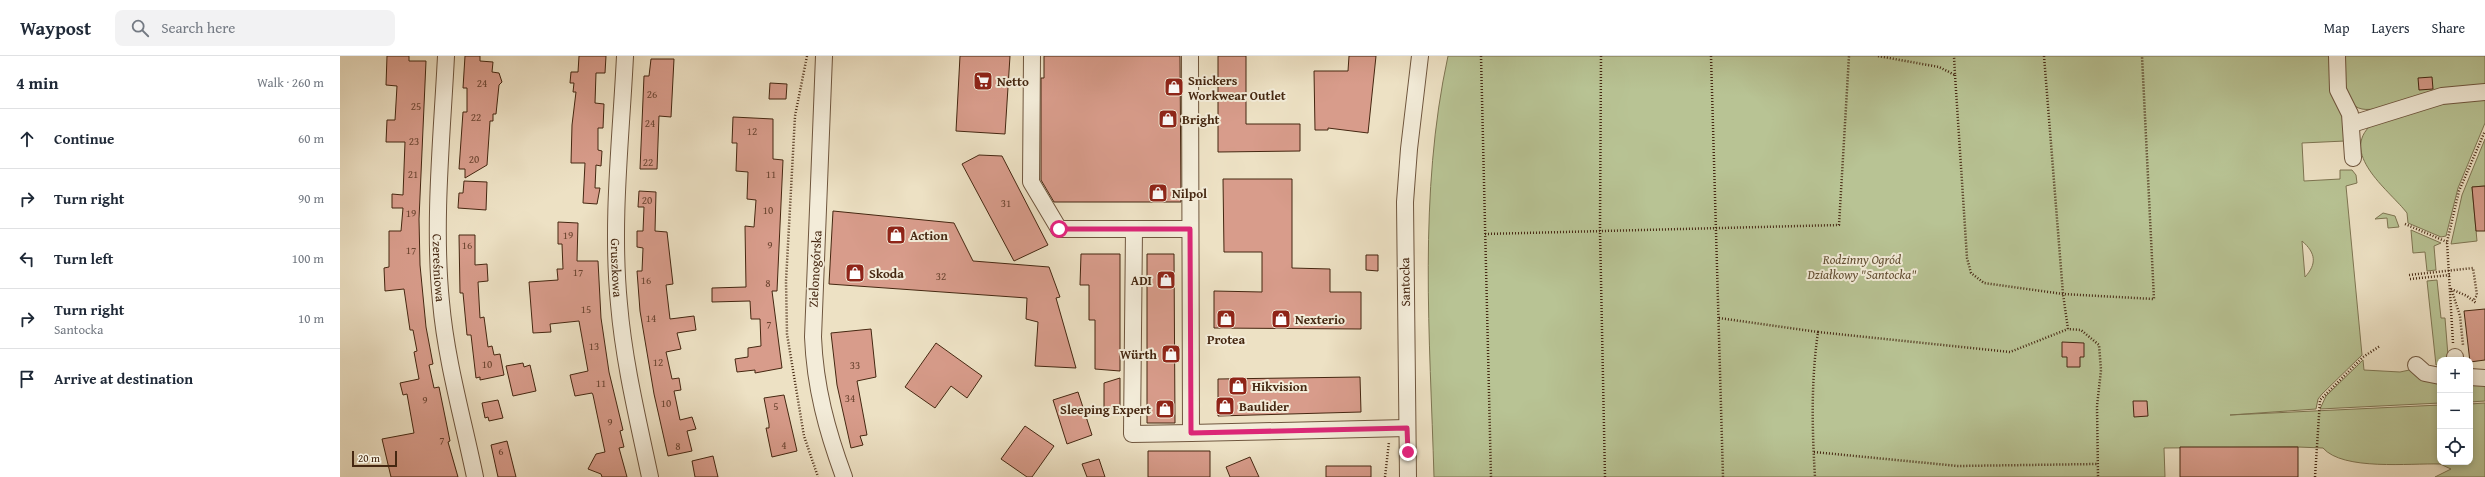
<!DOCTYPE html>
<html lang="en">
<head>
<meta charset="utf-8">
<style>
	:root { --surface:#fff; --page:#f2f2f3; --text:#1f2937; --muted:#747a83; --line:#e0e1e3 }
	body { margin:0; font-family:"Gentium Book Plus",serif; background:var(--page); color:var(--text) }
	.controls { position:absolute; right:12px; bottom:12px; display:grid; overflow:hidden; border-radius:8px; box-shadow:0 2px 6px #0003 }
	.controls button { width:36px; height:36px; display:grid; place-items:center; padding:0; border:0; border-bottom:1px solid var(--line); background:var(--surface); color:var(--text); font:20px sans-serif }
	.scale { position:absolute; left:12px; bottom:10px; width:45px; box-sizing:border-box; padding-left:4px; border:2px solid #452711; border-top:0; font-size:11px; line-height:14px; white-space:nowrap; color:#452711; -webkit-text-stroke:3px #f3ecd9; paint-order:stroke }
	.stop { position:absolute; width:12px; height:12px; margin:-9px; border:3px solid #db2777; border-radius:50%; background:#fff }
	.stop.end { background:#db2777; border-color:#fff; box-shadow:0 1px 4px #0008 }
	.list { margin:0; padding:0; list-style:none }
	h2 { display:flex; justify-content:space-between; align-items:center; height:52px; margin:0; padding:0 16px; font-size:17px }
	h2 small { font-size:13px; font-weight:400; color:var(--muted) }
	.list li { display:grid; grid-template-columns:26px 1fr auto; gap:12px; align-items:center; box-sizing:border-box; height:60px; padding:0 16px; border-top:1px solid var(--line) }
	.list b { display:block; font-size:15px; white-space:nowrap }
	.list p { margin:0; font-size:13px; white-space:nowrap; color:var(--muted) }
	.list em { font-size:13px; font-style:normal; color:var(--muted) }
	.icon { flex:none; width:22px; height:22px; fill:none; stroke:currentColor; stroke-width:2; stroke-linecap:round; stroke-linejoin:round }
	.map { position:relative; flex:none; width:2145px; height:421px; overflow:hidden }
	header { display:flex; align-items:center; gap:24px; box-sizing:border-box; height:56px; padding:0 20px; background:var(--surface); border-bottom:1px solid var(--line) }
	header strong { font-size:19px }
	nav { display:flex; gap:22px; margin-inline-start:auto; font-size:14px }
	.search { width:280px; height:36px; background:var(--page); display:flex; align-items:center; gap:10px; box-sizing:border-box; padding:0 14px; border-radius:8px; color:var(--muted); font-size:15px }
	main { display:flex }
	aside { flex:1; background:var(--surface) }
	.map>svg:first-child { display:block }
	.green { fill:#b8c394; stroke:#7e7552; fill-rule:evenodd }
	.building { fill:#d89c8b; stroke:#452711 }
	.lines { fill:none; stroke-linecap:round; stroke-linejoin:round }
	.minor-casing { stroke:#6f563e; stroke-width:18 }
	.path { stroke:#452711; stroke-width:2.5; stroke-dasharray:1 2; stroke-linecap:butt }
	.minor { stroke:#f3ecd9; stroke-width:16 }
	.route { stroke:#db2777; stroke-width:5 }
	.labels { text-anchor:middle; dominant-baseline:central; stroke-width:4; stroke-linejoin:round; paint-order:stroke }
	.number-label { font-size:11px; fill:#6a4430 }
	.poi-label { font-size:13px; font-weight:bold; fill:#452711; stroke:#f3ecd9; text-anchor:start }
	.park-label { font-size:13px; font-style:italic; fill:#624e32; stroke:#f3ecd9 }
	.street-label { font-size:13px; fill:#452711; stroke:#f3ecd9 }
</style>
</head>
<body>
<header>
<strong>Waypost</strong>
<div class="search"><svg class="icon" aria-label="search" viewBox="0 0 24 24"><circle cx="10" cy="10" r="6"/><path d="M15 15l6 6"/></svg>Search here</div>
<nav><a>Map</a><a>Layers</a><a>Share</a></nav>
</header>
<main>
<aside>
<h2>4 min<small>Walk · 260 m</small></h2>
<ul class="list">
<li><svg class="icon" aria-label="ahead" viewBox="0 0 24 24"><path d="M12 20V5M6 11l6-6 6 6"/></svg><div><b>Continue</b></div><em>60 m</em></li>
<li><svg class="icon" aria-label="right" viewBox="0 0 24 24"><path d="M7 20v-9h11M14 6l5 5-5 5"/></svg><div><b>Turn right</b></div><em>90 m</em></li>
<li><svg class="icon" aria-label="left" viewBox="0 0 24 24"><path d="M17 20v-9H6M10 6l-5 5 5 5"/></svg><div><b>Turn left</b></div><em>100 m</em></li>
<li><svg class="icon" aria-label="right" viewBox="0 0 24 24"><path d="M7 20v-9h11M14 6l5 5-5 5"/></svg><div><b>Turn right</b><p>Santocka</p></div><em>10 m</em></li>
<li><svg class="icon" aria-label="arrive" viewBox="0 0 24 24"><path d="M6 21V4h12l-3 4 3 4H6"/></svg><div><b>Arrive at destination</b></div></li>
</ul>
</aside>
<div class="map">
<svg width="2145" height="421" viewBox="0 0 2145 421">
	<rect width="100%" height="100%" fill="#ede1c4"/>
	<filter id="stains"><feTurbulence type="fractalNoise" baseFrequency=".005" numOctaves="4"/><feColorMatrix values="0 0 0 0 .2 0 0 0 0 .09 0 0 0 0 .02 0 0 0 .5 -.17"/></filter>
	<radialGradient id="worn" r=".72"><stop offset=".6" stop-color="#630" stop-opacity="0"/><stop offset="1" stop-color="#630" stop-opacity=".3"/></radialGradient>
	<path class="green" d="M1108,0H1991L2003,54L2005,85L1962,87L1964,125L2000,123V114H2012L2016,119L2017,127L2006,130L2022,299L1982,338L1978,343L1976,353L1890,359L2100,349V406H2130V348L2145,347V421H2095L2111,413L2100,408C2070,407 2003,415 1983,392L1958,391L1824,392L1825,421H1094C1090,281 1078,138 1108,0ZM1962,185C1976,197 1977,208 1965,221Z
		M2004,0H2145V30L2038,53C2033,53 2027,54 2022,53C2001,49 2005,16 2004,0Z
		M2145,43V67L2118,132L2106,180L2101,181L2068,167L2067,157C2051,136 2001,100 2029,71L2100,45Z
		M2145,83V130L2132,131L2137,185L2111,188L2122,139Z
		M2043,157L2055,160L2059,171L2048,172L2047,162L2035,163Z
		M2071,174L2101,187L2094,190L2096,214L2087,215L2085,196L2073,197Z
		M2097,224L2101,262H2105L2108,300L2107,304H2100V308L2096,309L2087,225Z
		M2023,304L2024,314L2060,316L2074,313L2100,323V347L1980,353L1986,340Z
		M2130,324H2145V345L2130,346Z"/>
	<path class="building" d="M47,0H69V5H86L79,163L80,209L86,271L93,308L89,309L94,332L99,331L110,385L108,386L118,421H51L42,383L74,377L67,338L63,339L60,327L79,323L74,296L77,295L73,274H70L64,233L45,235L44,212L49,211V175H61L63,152H52V138L63,139L65,86H46L47,64H55L57,30L46,29Z
		M125,0H140V5L153,6L152,16L159,17L162,26L159,29L156,58H153V65H150L147,109L125,122V113H119L123,56H127V32H123Z
		M239,0H266L265,17H256L255,47L264,48L263,72H258V94L262,95L261,110L256,109L255,132H260L257,148L243,147L245,107H231L232,69L236,36H233L234,27H230L231,16H238Z
		M620,0H670L665,78L616,75Z
		M704,0H840L841,146H714L701,124V22H704Z
		M878,0H906V68H960V95L878,96Z
		M1009,0H1036L1028,77L988,72V74H975L974,15H1008Z
		M311,3H334L331,61L319,60L317,113H300L304,20H309Z
		M2092,21L2093,33L2079,34L2078,22Z
		M430,27L447,28L446,43H429Z
		M393,61L433,63V103L443,104L437,235H432L442,312L415,317V314L397,316L395,303L408,301V292L421,290L420,263H411L410,245L372,246V232L406,231L405,170L414,171L416,144L407,143L408,116L396,115L397,87H392Z
		M639,99L662,100L708,189L674,205L622,108Z
		M883,123H952V212L990,213V236H1021V273L874,272V235L922,236V196H884Z
		M124,125L147,126L146,154L118,152L119,137H123Z
		M2145,130V175H2136L2132,131Z
		M299,135L316,136L315,175L327,176L333,228L326,229L330,263L354,260L356,274L337,277L341,293L326,296L332,323L339,322L341,334L334,335L340,364L352,361L356,373L347,375L352,395L328,400L314,338L300,255L297,215H302L303,192L297,191V175H303L304,151H298Z
		M493,155L614,167L633,205L709,211L720,241L716,242L736,312L695,310L698,266L686,263L687,242L489,228Z
		M218,166L238,167L237,205H258L261,262L269,316L283,374L280,375L284,391L279,392L287,421H262L261,418L248,413L256,398L265,396L253,339L252,337L235,340L230,319L248,315L239,265L210,268L211,276L193,277L189,226L218,224L217,213H223L222,188H218Z
		M119,179H135V209L147,208L148,225L138,226L140,262L144,261L148,291L152,290L154,299L160,298L164,319L140,324V321L136,322L131,279H127L123,237H120Z
		M741,198H780V315L755,313V264H749V229H740Z
		M807,198H834L835,367H807Z
		M1026,199H1038V215L1026,214Z
		M2145,253V304L2130,306L2124,255Z
		M531,273L536,321L517,325L527,379L520,380L523,389L511,392L497,329L491,277Z
		M1722,286L1744,287V301H1740V311H1727V301H1722Z
		M596,287L642,320L627,342L611,330L595,352L565,331Z
		M183,307L184,311L190,309L196,335L173,340L166,310Z
		M1020,321L1021,356L878,360V323Z
		M780,322V352H764V327Z
		M738,336L752,379L727,388L713,344Z
		M444,339L457,395L432,401L426,372H429V368L424,342Z
		M158,344L163,362L149,365L148,361L145,362L142,347Z
		M1793,345H1807L1808,360L1794,361Z
		M685,370L714,390L692,421H687L661,403Z
		M167,385L176,421H158L151,389Z
		M1840,391H1958V421H1840Z
		M808,395H870V421H808Z
		M373,400L378,421H355L352,405Z
		M910,401L919,421H890L886,411Z
		M759,403L765,421H747L742,408Z
		M986,410H1031V421H986Z"/>
	<g class="lines">
		<defs>
			<g id="minor">
				<path id="s1" d="M106,0C102,79 93,167 101,246C106,304 123,363 135,421"/>
				<path id="s2" d="M285,0C281,82 271,166 279,248C284,307 298,364 310,421"/>
				<path d="M484,0L473,281C475,331 487,375 504,421"/>
				<path d="M692,0L691,126L719,173H850"/>
				<path d="M850,0L851,377L1067,372"/>
				<path d="M1997,0L1998,34L2010,58L2013,102"/>
				<path d="M2012,68L2102,40L2145,36"/>
				<path d="M794,173L792,378L851,377"/>
				<path d="M2115,301V304"/>
				<path d="M2076,309L2085,317L2100,320"/>
				<path d="M2130,321L2145,322"/>
				<path d="M1068,421L1065,146L1069,93L1080,0"/>
			</g>
		</defs>
		<use href="#minor" class="minor-casing"/>
		<path class="path" d="M467,0L455,60L446,225L447,278L464,380L478,421
			M1141,0L1151,421
			M1261,0L1260,175L1265,421
			M1371,0L1383,421
			M1538,0L1599,11L1615,19L1614,0
			M1704,0L1723,238L1728,273L1741,274L1759,289L1761,314L1757,350L1758,421
			M1615,19L1627,202L1631,217L1644,227L1723,238L1814,243L1802,0
			M2065,168L2107,186
			M1145,178L1499,169L1509,0
			M2069,219L2133,212L2137,239L2133,245
			M2070,223L2110,219
			M2111,233L2127,240L2136,247
			M2112,235L2120,260L2123,289
			M1379,262L1478,276C1471,325 1472,372 1475,421
			M1478,276L1670,296L1728,273
			M2113,287L2107,186L2119,135L2145,75
			M1474,396L1618,410L1757,408
			M1045,421L1049,386
			M1975,421L1980,344L2023,301L2040,290"/>
		<use href="#minor" class="minor"/>
	</g>
	<g class="lines">
		<path class="route" d="M719,173H850L851,377L1067,372L1068,396"/>
	</g>
	<defs>
		<symbol id="supermarket-square" viewBox="-11 -11 22 22"><rect x="-9" y="-9" width="18" height="18" rx="4" fill="#8f2418" stroke="#f3ecd9"/><path d="M-6-5.5h2.5l.6 2H6L4.5 2H-2.5L-4.4-4H-6ZM-1.5 3.2a1.3 1.3 0 1 0 .1 0ZM3 3.2a1.3 1.3 0 1 0 .1 0Z" fill="#fff"/></symbol>
		<symbol id="shop-square" viewBox="-11 -11 22 22"><rect x="-9" y="-9" width="18" height="18" rx="4" fill="#8f2418" stroke="#f3ecd9"/><path d="M-5-2.5h2.3a2.7 3.5 0 0 1 5.4 0H5L5.5 6h-11ZM-1.5-2.5h3a1.5 2.3 0 0 0-3 0Z" fill="#fff"/></symbol>
	</defs>
	<g fill-rule="evenodd">
		<use href="#supermarket-square" x="632" y="14" width="22" height="22"/>
		<use href="#shop-square" x="823" y="20" width="22" height="22"/>
		<use href="#shop-square" x="817" y="52" width="22" height="22"/>
		<use href="#shop-square" x="807" y="126" width="22" height="22"/>
		<use href="#shop-square" x="545" y="168" width="22" height="22"/>
		<use href="#shop-square" x="504" y="206" width="22" height="22"/>
		<use href="#shop-square" x="815" y="213" width="22" height="22"/>
		<use href="#shop-square" x="875" y="252" width="22" height="22"/>
		<use href="#shop-square" x="930" y="252" width="22" height="22"/>
		<use href="#shop-square" x="820" y="287" width="22" height="22"/>
		<use href="#shop-square" x="887" y="319" width="22" height="22"/>
		<use href="#shop-square" x="874" y="339" width="22" height="22"/>
		<use href="#shop-square" x="814" y="342" width="22" height="22"/>
	</g>
	<g class="labels">
		<g class="number-label">
			<text x="142" y="27">24</text>
			<text x="312" y="38">26</text>
			<text x="76" y="50">25</text>
			<text x="136" y="61">22</text>
			<text x="310" y="67">24</text>
			<text x="412" y="75">12</text>
			<text x="74" y="85">23</text>
			<text x="134" y="103">20</text>
			<text x="308" y="106">22</text>
			<text x="73" y="118">21</text>
			<text x="431" y="118">11</text>
			<text x="307" y="144">20</text>
			<text x="666" y="147">31</text>
			<text x="428" y="154">10</text>
			<text x="71" y="157">19</text>
			<text x="228" y="179">19</text>
			<text x="127" y="189">16</text>
			<text x="430" y="189">9</text>
			<text x="71" y="194">17</text>
			<text x="238" y="216">17</text>
			<text x="601" y="220">32</text>
			<text x="306" y="224">16</text>
			<text x="428" y="227">8</text>
			<text x="246" y="253">15</text>
			<text x="311" y="262">14</text>
			<text x="429" y="268">7</text>
			<text x="254" y="290">13</text>
			<text x="318" y="306">12</text>
			<text x="147" y="308">10</text>
			<text x="515" y="309">33</text>
			<text x="261" y="327">11</text>
			<text x="510" y="342">34</text>
			<text x="85" y="344">9</text>
			<text x="326" y="347">10</text>
			<text x="436" y="350">5</text>
			<text x="270" y="366">9</text>
			<text x="102" y="384">7</text>
			<text x="444" y="389">4</text>
			<text x="338" y="390">8</text>
			<text x="161" y="395">6</text>
		</g>
		<g class="poi-label">
			<text x="848" y="24">Snickers<tspan x="848" dy="15">Workwear Outlet</tspan></text>
			<text x="657" y="25">Netto</text>
			<text x="842" y="63">Bright</text>
			<text x="832" y="137">Nilpol</text>
			<text x="570" y="179">Action</text>
			<text x="529" y="217">Skoda</text>
			<text x="812" y="224" text-anchor="end">ADI</text>
			<text x="955" y="263">Nexterio</text>
			<text x="886" y="283" text-anchor="middle">Protea</text>
			<text x="817" y="298" text-anchor="end">Würth</text>
			<text x="912" y="330">Hikvision</text>
			<text x="899" y="350">Baulider</text>
			<text x="811" y="353" text-anchor="end">Sleeping Expert</text>
		</g>
		<g class="park-label">
			<text x="1522" y="203">Rodzinny Ogród<tspan x="1522" dy="15">Działkowy "Santocka"</tspan></text>
		</g>
		<g class="street-label">
			<text stroke="none"><textPath href="#s1" startOffset="212">Czereśniowa</textPath></text>
			<text stroke="none"><textPath href="#s2" startOffset="212">Gruszkowa</textPath></text>
			<text transform="translate(475 213) rotate(-87)">Zielonogórska</text>
			<text transform="translate(1065 226) rotate(-91)">Santocka</text>
		</g>
	</g>
	<rect width="100%" height="100%" filter="url(#stains)"/>
	<rect width="100%" height="100%" fill="url(#worn)"/>
</svg>
<div class="controls">
<button>+</button>
<button>−</button>
<button><svg class="icon" aria-label="locate" viewBox="0 0 24 24"><circle cx="12" cy="12" r="6"/><path d="M12 2v4M12 18v4M2 12h4M18 12h4"/></svg></button>
</div>
<div class="scale">20 m</div>
<div class="stop" style="left:719px;top:173px"></div>
<div class="stop end" style="left:1068px;top:396px"></div>
</div>
</main>
</body>
</html>
